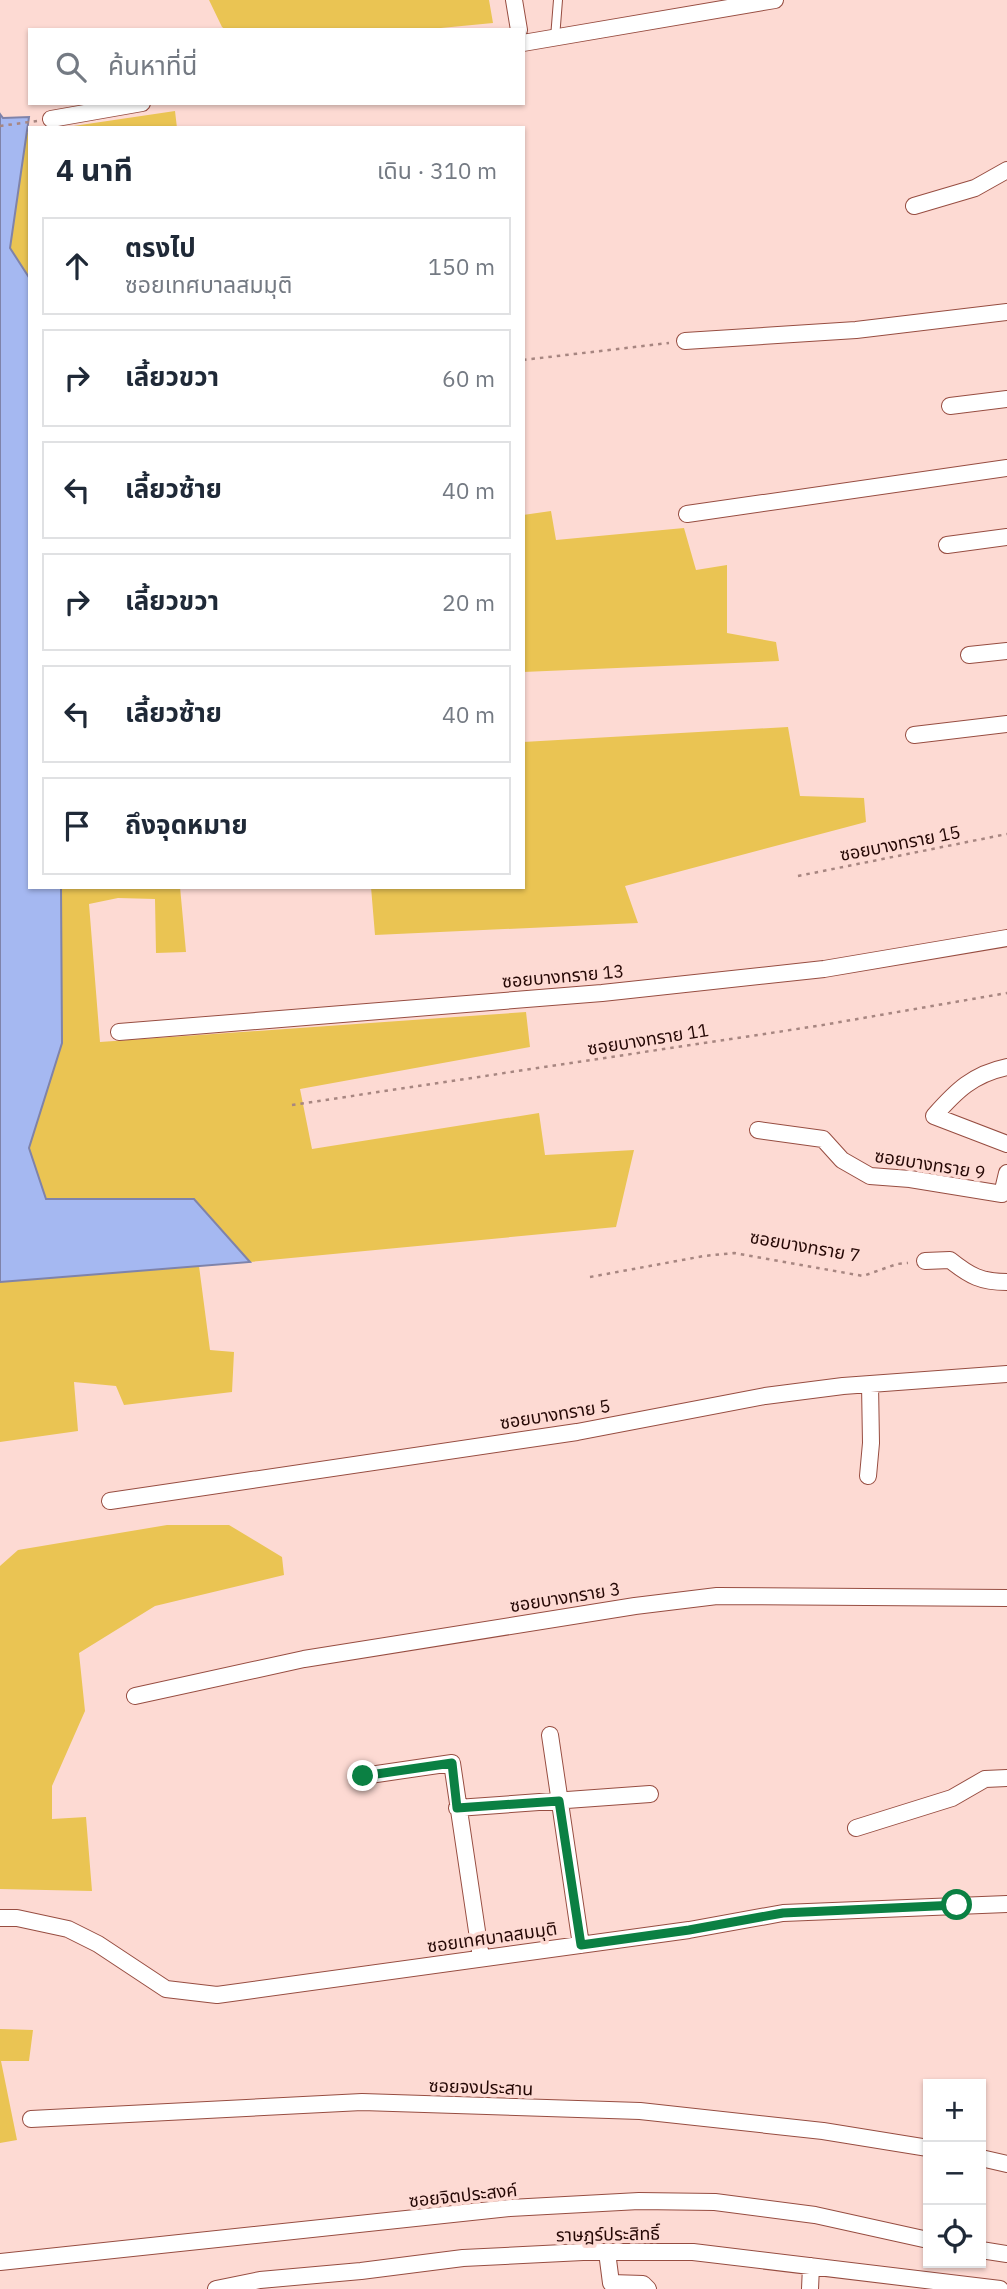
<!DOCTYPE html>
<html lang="th">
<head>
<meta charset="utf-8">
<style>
	:root { --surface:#fff; --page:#f2f2f3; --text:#1f2937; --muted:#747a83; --line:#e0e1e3 }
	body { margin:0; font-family:"IBM Plex Sans","Noto Sans Thai",sans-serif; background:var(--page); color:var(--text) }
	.controls { position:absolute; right:21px; bottom:21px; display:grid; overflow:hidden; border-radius:0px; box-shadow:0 2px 5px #0004 }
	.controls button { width:63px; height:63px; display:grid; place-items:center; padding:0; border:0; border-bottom:2px solid var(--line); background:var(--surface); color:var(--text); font:35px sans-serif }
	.stop { position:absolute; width:21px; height:21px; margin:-16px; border:5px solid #0b8043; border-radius:50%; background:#fff }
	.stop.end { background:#0b8043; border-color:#fff; box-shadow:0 2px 7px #0008 }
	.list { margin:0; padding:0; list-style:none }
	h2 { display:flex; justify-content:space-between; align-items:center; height:91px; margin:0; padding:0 28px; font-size:30px }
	h2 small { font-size:23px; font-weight:400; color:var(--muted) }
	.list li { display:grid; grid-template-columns:46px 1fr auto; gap:21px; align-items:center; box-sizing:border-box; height:98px; margin:0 14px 14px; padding:0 14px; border:2px solid var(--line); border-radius:0px }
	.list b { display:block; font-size:26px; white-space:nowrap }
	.list p { margin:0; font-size:23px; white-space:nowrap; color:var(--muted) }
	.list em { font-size:23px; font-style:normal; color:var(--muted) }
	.icon { flex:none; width:38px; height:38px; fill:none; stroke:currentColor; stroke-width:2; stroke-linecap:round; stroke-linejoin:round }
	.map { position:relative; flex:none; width:1007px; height:2289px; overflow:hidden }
	.search { position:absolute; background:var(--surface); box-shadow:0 2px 5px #0004; left:28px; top:28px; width:497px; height:77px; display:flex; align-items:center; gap:18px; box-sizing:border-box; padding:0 24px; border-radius:0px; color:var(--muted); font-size:26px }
	.panel { position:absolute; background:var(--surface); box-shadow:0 2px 5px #0004; left:28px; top:126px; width:497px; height:763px; border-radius:0px }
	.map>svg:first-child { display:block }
	.green { fill:#eac453 }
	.water { fill:#a5b8f1; stroke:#7f83aa; stroke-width:2 }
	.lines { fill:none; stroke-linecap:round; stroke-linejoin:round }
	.service-casing { stroke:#974d41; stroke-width:10 }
	.minor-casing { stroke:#974d41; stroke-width:18 }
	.path { stroke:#a78681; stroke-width:2.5; stroke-dasharray:3.5 5; stroke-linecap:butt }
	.service { stroke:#fff; stroke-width:8 }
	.minor { stroke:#fff; stroke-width:16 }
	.route { stroke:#0b8043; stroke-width:9 }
	.labels { text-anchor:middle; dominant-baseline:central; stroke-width:7; stroke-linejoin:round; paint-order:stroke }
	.street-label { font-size:18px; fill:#250805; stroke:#fddad3 }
</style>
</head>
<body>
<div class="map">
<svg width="1007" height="2289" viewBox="0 0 1007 2289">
	<rect width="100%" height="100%" fill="#fddad3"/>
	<path class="green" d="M209,0H489L493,23L420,30H226L222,27Z
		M175,111L177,128H60Z
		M30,132V279L10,248L27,133Z
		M551,511L556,540L684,528L696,570L727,565V633L776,642L779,661L523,672V515Z
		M788,727L800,796L864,798L866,822L625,886L638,923L375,935L371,887H523V742Z
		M61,887H180L186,952L156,953L155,899L118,898L89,904L100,1042L526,1012L530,1047L300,1089L312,1149L539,1113L545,1155L634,1150L616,1227L250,1262L194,1199L46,1200L29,1148L62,1043Z
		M199,1266L210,1350L234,1352L232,1392L124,1405L116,1386L74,1382L78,1431L0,1442V1282Z
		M167,1525H229L282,1557L284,1575L155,1606L79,1653L85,1711L52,1786V1819L86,1817L92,1891L0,1889V1566L18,1550Z
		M0,2029L33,2030L29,2061H1L17,2140L0,2143Z"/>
	<path class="water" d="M0,114L3,118L29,117L10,248L30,279V887H61L62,1043L29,1148L46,1199H194L250,1262L0,1282Z"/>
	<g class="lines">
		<defs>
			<path id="service" d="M555,38L558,0"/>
			<path id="minor" d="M514,0L519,30
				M523,43L775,0
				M51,119L142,103
				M914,206L975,188L1007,170
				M685,341L856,330L1007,312
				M950,406L1007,399
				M687,514L1007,468
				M947,545L1007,537
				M969,655L1007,651
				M914,735L1007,724
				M119,1032L602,993L824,969L1007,938
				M1007,1067C973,1074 956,1091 934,1116L1007,1144
				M758,1130L823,1139L842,1160L870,1176L910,1179L1002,1194L1007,1173
				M925,1261L950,1260C970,1276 981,1282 1007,1282
				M868,1476L871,1443L870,1384
				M110,1501L577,1432L765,1396L843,1386L1007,1374
				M135,1696L304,1659L635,1606L717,1596L1007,1598
				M550,1735L581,1945
				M363,1776L452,1763L481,1958
				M457,1808L650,1794
				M856,1828L952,1798L985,1779L1007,1778
				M0,1918H17L68,1929L98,1944L166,1989L217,1995L689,1930L783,1913L1007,1904
				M31,2119L362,2102L640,2111L823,2131L928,2148
				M981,2158L1007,2164
				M981,2250L1007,2254
				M607,2252L611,2283L643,2284L648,2289
				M0,2262L510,2208L639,2201L715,2202L815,2215L928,2240
				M216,2289L260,2280L361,2271L463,2258L583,2252H693L1000,2289
				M810,2289L811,2266"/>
		</defs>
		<use href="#service" class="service-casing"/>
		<use href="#minor" class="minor-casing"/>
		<path class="path" d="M0,126L37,121
			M523,360L669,343
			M798,876L1007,834
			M292,1105L817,1026L1007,993
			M590,1277L704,1256L734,1253L863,1276L897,1264L908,1263"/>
		<use href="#service" class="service"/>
		<use href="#minor" class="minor"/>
	</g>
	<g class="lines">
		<path class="route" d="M363,1776L452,1763L457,1808L559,1801L581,1945L689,1930L783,1913L957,1905"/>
	</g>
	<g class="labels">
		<g class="street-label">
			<text transform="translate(900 843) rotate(-11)">ซอยบางทราย 15</text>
			<text transform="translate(563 976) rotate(-5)">ซอยบางทราย 13</text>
			<text transform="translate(648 1039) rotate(-9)">ซอยบางทราย 11</text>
			<text transform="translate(930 1164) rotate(9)">ซอยบางทราย 9</text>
			<text transform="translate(805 1246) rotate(10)">ซอยบางทราย 7</text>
			<text transform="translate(555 1414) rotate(-9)">ซอยบางทราย 5</text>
			<text transform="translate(565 1597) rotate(-9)">ซอยบางทราย 3</text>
			<text transform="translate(492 1937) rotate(-8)">ซอยเทศบาลสมมุติ</text>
			<text transform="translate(481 2087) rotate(2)">ซอยจงประสาน</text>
			<text transform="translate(463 2195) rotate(-6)">ซอยจิตประสงค์</text>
			<text transform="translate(608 2234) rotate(-1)">ราษฎร์ประสิทธิ์</text>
		</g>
	</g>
</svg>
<div class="controls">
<button>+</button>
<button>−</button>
<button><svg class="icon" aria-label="locate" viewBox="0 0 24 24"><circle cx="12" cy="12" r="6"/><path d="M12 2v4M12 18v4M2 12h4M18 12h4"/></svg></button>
</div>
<div class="stop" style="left:957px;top:1905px"></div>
<div class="stop end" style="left:363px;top:1776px"></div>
<div class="search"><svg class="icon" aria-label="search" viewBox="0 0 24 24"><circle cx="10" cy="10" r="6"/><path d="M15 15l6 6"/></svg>ค้นหาที่นี่</div>
<section class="panel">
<h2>4 นาที<small>เดิน · 310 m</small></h2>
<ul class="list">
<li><svg class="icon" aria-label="ahead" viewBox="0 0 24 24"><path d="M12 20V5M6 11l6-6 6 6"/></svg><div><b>ตรงไป</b><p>ซอยเทศบาลสมมุติ</p></div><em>150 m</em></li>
<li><svg class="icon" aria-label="right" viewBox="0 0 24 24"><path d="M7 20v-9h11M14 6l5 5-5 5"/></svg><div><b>เลี้ยวขวา</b></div><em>60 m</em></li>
<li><svg class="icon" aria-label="left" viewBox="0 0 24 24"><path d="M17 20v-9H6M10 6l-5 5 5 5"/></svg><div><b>เลี้ยวซ้าย</b></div><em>40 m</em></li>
<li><svg class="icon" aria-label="right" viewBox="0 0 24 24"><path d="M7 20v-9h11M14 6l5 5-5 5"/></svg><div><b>เลี้ยวขวา</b></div><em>20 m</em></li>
<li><svg class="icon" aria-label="left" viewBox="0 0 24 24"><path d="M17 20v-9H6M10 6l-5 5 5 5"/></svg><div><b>เลี้ยวซ้าย</b></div><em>40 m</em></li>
<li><svg class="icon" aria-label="arrive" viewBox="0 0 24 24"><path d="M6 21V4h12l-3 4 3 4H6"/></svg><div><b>ถึงจุดหมาย</b></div></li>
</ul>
</section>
</div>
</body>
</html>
